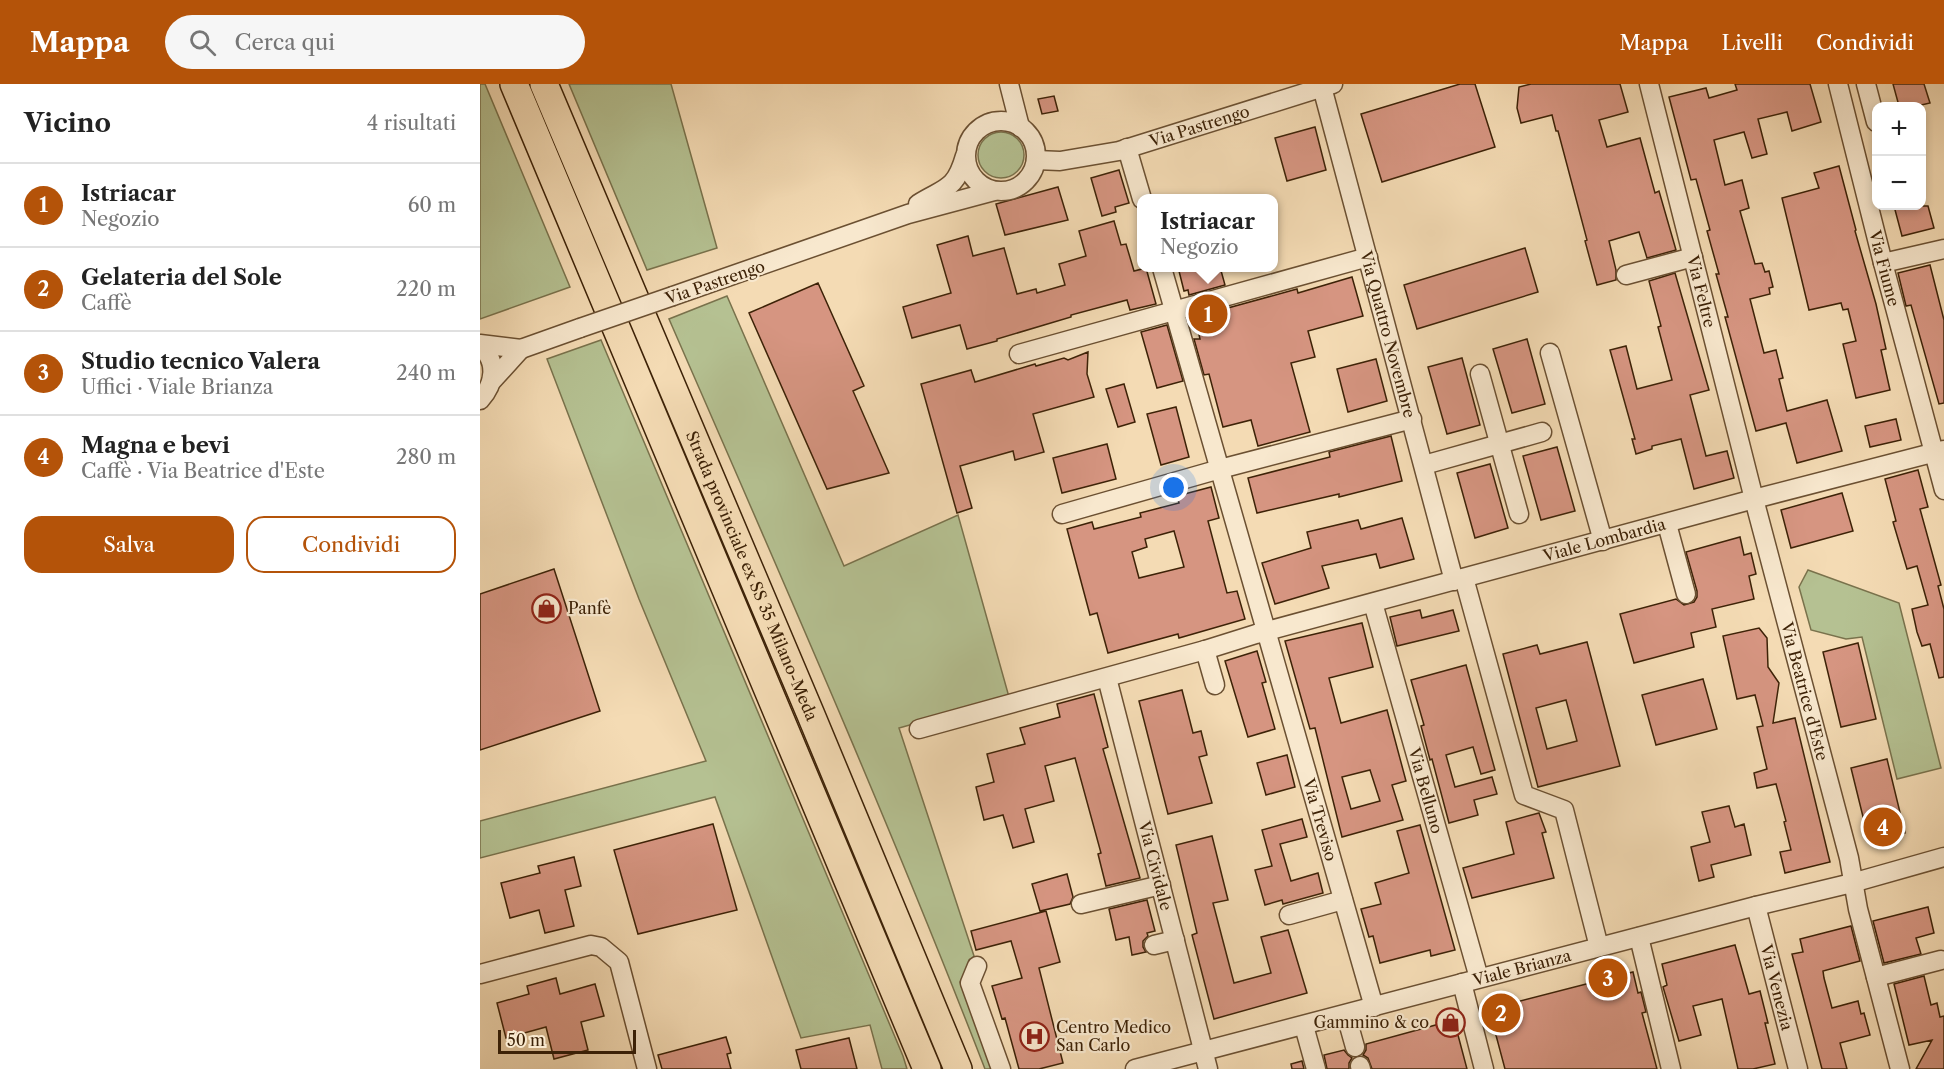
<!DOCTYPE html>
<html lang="it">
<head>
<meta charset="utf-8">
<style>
	:root { --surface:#fff; --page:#f6f6f6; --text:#222; --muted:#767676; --line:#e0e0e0; --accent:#b45309 }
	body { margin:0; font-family:"Libre Caslon Text",serif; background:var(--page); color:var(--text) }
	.controls { position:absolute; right:18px; top:18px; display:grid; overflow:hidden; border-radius:12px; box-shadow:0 3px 9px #0003 }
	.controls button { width:54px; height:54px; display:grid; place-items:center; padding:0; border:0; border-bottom:2px solid var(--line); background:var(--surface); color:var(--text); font:30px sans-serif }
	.scale { position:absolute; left:18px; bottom:15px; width:138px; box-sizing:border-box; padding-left:6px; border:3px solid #3d2207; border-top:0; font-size:16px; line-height:21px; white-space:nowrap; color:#3d2207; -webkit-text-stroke:4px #f8e8ce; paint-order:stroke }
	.you { position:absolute; left:694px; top:404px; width:21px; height:21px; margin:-15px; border:4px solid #fff; border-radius:50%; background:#1a73e8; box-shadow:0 0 0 9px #1a73e833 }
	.badge { display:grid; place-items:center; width:39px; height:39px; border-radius:50%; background:var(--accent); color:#fff; font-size:20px; font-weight:700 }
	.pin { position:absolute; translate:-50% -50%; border:3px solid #fff; box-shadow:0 2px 6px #0006 }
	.popup { position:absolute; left:657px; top:110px; width:141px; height:78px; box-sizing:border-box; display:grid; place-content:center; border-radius:12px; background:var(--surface); filter:drop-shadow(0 2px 4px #0005); font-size:20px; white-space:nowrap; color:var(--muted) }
	.popup b { font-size:22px; color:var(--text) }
	.popup::after { content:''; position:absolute; left:50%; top:100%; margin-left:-12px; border:12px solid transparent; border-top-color:var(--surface) }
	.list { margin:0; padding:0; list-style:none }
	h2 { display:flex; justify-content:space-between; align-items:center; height:78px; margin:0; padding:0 24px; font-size:26px }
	h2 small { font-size:20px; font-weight:400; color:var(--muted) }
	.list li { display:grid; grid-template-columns:39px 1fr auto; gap:18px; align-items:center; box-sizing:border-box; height:84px; padding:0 24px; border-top:2px solid var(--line) }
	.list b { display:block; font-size:22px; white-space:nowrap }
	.list p { margin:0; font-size:20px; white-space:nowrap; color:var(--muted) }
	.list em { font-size:20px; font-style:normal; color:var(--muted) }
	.actions { display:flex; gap:12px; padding:18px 24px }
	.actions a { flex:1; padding:14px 0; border:2px solid var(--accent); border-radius:18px; text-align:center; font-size:21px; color:var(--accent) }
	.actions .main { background:var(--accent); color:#fff }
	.icon { flex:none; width:33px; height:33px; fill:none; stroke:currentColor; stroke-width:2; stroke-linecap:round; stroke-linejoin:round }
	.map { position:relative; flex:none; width:1464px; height:985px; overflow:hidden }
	header { display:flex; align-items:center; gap:36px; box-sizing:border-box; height:84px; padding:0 30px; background:var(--accent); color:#fff }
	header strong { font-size:28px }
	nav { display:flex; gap:33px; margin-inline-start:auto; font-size:21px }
	.search { width:420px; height:54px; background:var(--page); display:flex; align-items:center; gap:15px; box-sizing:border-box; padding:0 21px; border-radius:33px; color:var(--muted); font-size:22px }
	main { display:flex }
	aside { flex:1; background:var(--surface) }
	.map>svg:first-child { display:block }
	.green { fill:#b5c192; stroke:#79724c; stroke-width:1.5 }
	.building { fill:#d69581; stroke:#3d2207; stroke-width:1.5; fill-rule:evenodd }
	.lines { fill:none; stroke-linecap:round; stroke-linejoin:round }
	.minor-casing { stroke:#6b5032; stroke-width:21 }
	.highway-casing { stroke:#3d2207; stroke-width:30 }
	.minor { stroke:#f8e8ce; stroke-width:18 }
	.highway { stroke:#f4dbb4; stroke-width:27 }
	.minor-bridge-casing { stroke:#6b5032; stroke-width:21; stroke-linecap:butt }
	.minor-bridge { stroke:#f8e8ce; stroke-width:18 }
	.labels { text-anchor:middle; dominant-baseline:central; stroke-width:4.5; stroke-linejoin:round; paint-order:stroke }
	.street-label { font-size:16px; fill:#3d2207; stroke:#f8e8ce }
	.poi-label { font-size:16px; fill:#3d2207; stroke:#f8e8ce; text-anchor:start }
</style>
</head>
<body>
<header>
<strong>Mappa</strong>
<div class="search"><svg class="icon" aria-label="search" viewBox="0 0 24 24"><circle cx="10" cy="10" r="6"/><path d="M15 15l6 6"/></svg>Cerca qui</div>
<nav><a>Mappa</a><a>Livelli</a><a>Condividi</a></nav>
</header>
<main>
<aside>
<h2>Vicino<small>4 risultati</small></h2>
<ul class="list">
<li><span class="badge">1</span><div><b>Istriacar</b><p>Negozio</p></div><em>60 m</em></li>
<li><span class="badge">2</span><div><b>Gelateria del Sole</b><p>Caffè</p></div><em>220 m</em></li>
<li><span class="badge">3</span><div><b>Studio tecnico Valera</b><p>Uffici · Viale Brianza</p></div><em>240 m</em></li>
<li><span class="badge">4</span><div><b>Magna e bevi</b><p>Caffè · Via Beatrice d'Este</p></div><em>280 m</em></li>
</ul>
<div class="actions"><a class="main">Salva</a><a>Condividi</a></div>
</aside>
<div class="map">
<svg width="1464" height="985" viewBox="0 0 1464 985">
	<rect width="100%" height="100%" fill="#f4dbb4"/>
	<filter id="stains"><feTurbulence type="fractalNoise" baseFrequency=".00333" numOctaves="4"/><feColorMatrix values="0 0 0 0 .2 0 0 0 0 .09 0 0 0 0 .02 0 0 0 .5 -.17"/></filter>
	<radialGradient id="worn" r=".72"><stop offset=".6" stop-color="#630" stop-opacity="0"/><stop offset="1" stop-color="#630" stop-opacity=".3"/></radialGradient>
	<path class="green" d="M0,0H5L90,203L0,235Z
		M89,0H191L237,164L167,186Z
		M498 71a23 23 0 1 1 46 0a23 23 0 1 1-46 0Z
		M247,212L364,482L478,431L529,613L419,644L494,872L480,898L514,985H505C407,732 297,483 189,235Z
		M121,256L423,972L427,985H402L390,941L321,954L235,713L0,774V737L226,677L159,515L67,275Z
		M1328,486L1419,519L1461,684L1417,695L1382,553L1366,555L1331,546L1319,503Z"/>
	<path class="building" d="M980,0H995L1015,63L902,98L881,30Z
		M1051,0H1140L1148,28L1119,36L1127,63L1160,54L1175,109L1179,107L1196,166L1167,174L1159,148L1129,157L1136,186V196L1117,201L1105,157L1107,156L1078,47H1076L1072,31L1041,39L1037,24L1039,3Z
		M1255,0H1330L1341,38L1312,47L1307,28L1278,35L1287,70L1272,74L1264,48L1234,56L1245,101L1262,96L1269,124L1260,127L1275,180L1282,179L1285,188L1289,187L1293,203L1289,204L1290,210L1270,215L1284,269L1296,266L1303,294L1299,295L1307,327L1347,316L1362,367L1317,379L1306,339L1276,347L1245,233H1248L1236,190H1239L1227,147L1230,146L1216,95L1211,96L1189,13L1226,4L1229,14L1257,6Z
		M1413,0H1444L1450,19L1437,22H1419Z
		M574,12L578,27L562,30L558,15Z
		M835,43L846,86L807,97L795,54Z
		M1359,82L1376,146L1375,147L1396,220L1406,265L1401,266L1410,306L1376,314L1363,260L1376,257L1368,225L1363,226L1361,219L1329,226L1302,114L1339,104L1334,89Z
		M639,86L649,119L635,123L636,128L622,132L611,94Z
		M578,103L588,136L525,151L516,120Z
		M1414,122H1448L1454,144L1422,152Z
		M634,137L641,161L646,160L654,187L666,184L676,220L650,226L647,216L591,231V233L517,255V257L487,265L480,241L432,254L423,223L471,209L457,161L488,152L493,172L524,164L537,210L556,205L557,209L585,201L579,180L606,172L599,147Z
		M1045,164L1058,208L937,245L924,201Z
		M1450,181L1464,236V319L1459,320L1431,221L1426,222L1418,189Z
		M698,183H740L745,201L709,211L708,206L704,207Z
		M1195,189L1229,306L1210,311L1226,372L1247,367L1254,394L1214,405L1201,355L1172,362V365L1156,370L1152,355H1155L1130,266L1146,262L1157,305L1192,296L1178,243L1181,242L1169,197Z
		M872,193L883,232L828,247L835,273L811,279L830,348L778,362L771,336L743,343L729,290L724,291L714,255H720L715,233L817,205L818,209Z
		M338,199L384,302L373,307L409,389L347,405L269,229Z
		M687,241L703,297L677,304L661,248Z
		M1047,255L1065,320L1032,329L1013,265Z
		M608,268L607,290L614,313L553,330L564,368L535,376L533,367L480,382L492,424L477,429L441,300L491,286L495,298L555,280L556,282L584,274L588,276Z
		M982,274L1000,341L967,350L948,283Z
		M896,275L907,317L868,328L857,285Z
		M644,300L655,338L638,343L626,305Z
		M696,323L709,373L681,381L667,330Z
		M1416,335L1421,356L1390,363L1385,342Z
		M911,352L922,397L859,413V410L777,429L768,394L850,373L849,368Z
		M627,360L636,395L582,409L573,374Z
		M1077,363L1095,427L1061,436L1043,372Z
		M1010,380L1028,444L995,454L977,389Z
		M1438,386L1448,423L1440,425L1461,501L1458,502L1464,525V593L1459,594L1450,560L1442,562L1437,548L1432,525L1448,521L1437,482L1427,485L1413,438L1416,437L1405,395Z
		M731,403L739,434L728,437L747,509L757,507L765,535L699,554L698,550L628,569L617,529L610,531L587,445L612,438L614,445L661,433L660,429L699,419L697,412ZM694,447L704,483L659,494L652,468L667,463L665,455Z
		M1362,409L1373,447L1311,464L1301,426Z
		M922,434L934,475L900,484L896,470L842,482L849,504L795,520L782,479L831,464L827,448L878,436L881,445Z
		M1260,453L1264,471L1271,469L1276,490L1269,492L1274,515L1232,525L1236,543L1211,549L1214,563L1154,579L1140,530L1196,515L1204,521L1214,518L1217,513V507L1206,468Z
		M74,485L120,627L0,666V510Z
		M940,526L942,534L973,526L979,547L917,562L910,533Z
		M882,539L893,583L849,594L861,639L907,626L926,697L912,701L923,736L862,753L835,644L830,645L805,557ZM890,686L900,717L871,725L862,693Z
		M1279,544L1287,554L1288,583L1299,599L1293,639L1315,634L1350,778L1305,789L1300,768L1311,766L1304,738L1306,737L1296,700L1277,704L1274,689L1287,685L1277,643L1283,642L1275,611L1257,615L1243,552Z
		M1107,558L1140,682L1058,703L1023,570L1057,561L1060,570ZM1086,616L1097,657L1067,665L1056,624Z
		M1378,559L1396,635L1361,643L1343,568Z
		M777,567L786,598L782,599L795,645L768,653L745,577Z
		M986,581L1015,686L1001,690L993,663L966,671L975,703L1012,693L1017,710L994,716L998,731L969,739L952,675L950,676L941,642L944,641L931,596Z
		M1223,595L1237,645L1176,661L1162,611Z
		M702,606L713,649L721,647L727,671L719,673L732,719L688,730L659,617Z
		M614,610L628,663L623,665L660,794L626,802L618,770L621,769L595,674L565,682L574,717L545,725L554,758L533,764L523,731L504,736L496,703L514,698L507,670L545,660L540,644L580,633L577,620Z
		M807,671L815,703L786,711L777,679Z
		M1407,675L1425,749L1389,757L1371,684Z
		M1249,722L1255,743L1264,740L1271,771L1231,781L1234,793L1219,797L1211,763L1230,758L1222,728Z
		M1059,729L1066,748L1062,749L1074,794L992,814L983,784L1034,770L1026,738Z
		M822,735L827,753L800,760L811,797L838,789L843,809L803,820L802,816L785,821L775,786L792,782L782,746Z
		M233,740L257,826L158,850L134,766Z
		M940,741L975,866L951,872L950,866L900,879L893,852L889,853L881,825L901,820L895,799L929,789L917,747Z
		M732,752L748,816L733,819L754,899L791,889L781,853L808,846L827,909L734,935L712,851L717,849L696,761Z
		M94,773L101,802L85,806L94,842L65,849L59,826L30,834L21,799L60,789L58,782Z
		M587,790L593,813L590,820L560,827L552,800Z
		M667,816L675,847L667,849L668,852L663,857V863L666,868L652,871L649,853L636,856L629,825Z
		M1448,823L1454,849L1436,854L1441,870L1404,879L1393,837Z
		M566,827L580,878L559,884L583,979L559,985H539L525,934L522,935L512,902L542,894L531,857L496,866L491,847Z
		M1371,842L1380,877L1343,887L1344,894L1352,924L1378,917L1381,930L1384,929L1390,951L1360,959L1367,985H1342L1312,870L1323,868L1320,855Z
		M1255,861L1269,910L1280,907L1288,939H1285L1295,980L1273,985H1258L1242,915L1213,922L1221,951L1199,957L1183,903L1187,901L1182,880Z
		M1153,888L1158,909L1161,908L1166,928L1162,929L1177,985H1025L1009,925Z
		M1444,892L1451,921L1457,919L1460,933L1464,932V985H1436L1452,956L1429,961L1414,900Z
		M76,894L80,910L115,900L124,932L101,938L108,966L74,975L66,943L26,954L17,919L49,910L47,902Z
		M974,936L987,985H892L888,974L883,971L886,966V960Z
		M246,953L251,969L247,970L251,985H182L178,971Z
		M369,954L377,985H321L316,966Z
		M864,966L868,971L872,974L869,979V985H847L844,971Z
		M822,977L824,985H812L811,980Z"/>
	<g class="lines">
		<defs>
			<g id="minor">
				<path d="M529,0L540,43"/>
				<path id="s1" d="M1169,0L1274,415L1369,774L1378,825L1420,985"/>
				<path id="s2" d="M1358,0L1403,179L1464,406"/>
				<path d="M1386,0L1396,38"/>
				<path id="s3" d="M842,3L974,497"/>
				<circle cx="521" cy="72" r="35"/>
				<path d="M647,64L662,115"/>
				<path id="s4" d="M556,76L580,77L639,67L853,0"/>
				<path d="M438,120C465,103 475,107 485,72"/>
				<path d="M1403,179L1464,165"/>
				<path id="s5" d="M682,184L894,923"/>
				<path d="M1146,191L1213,173"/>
				<path d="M193,212L428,130L514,107"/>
				<path d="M0,260L41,265L100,244"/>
				<path d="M0,262C18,277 15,300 0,316"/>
				<path d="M1070,269L1123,457"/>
				<path d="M539,270L888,173"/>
				<path d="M1000,290L1039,430"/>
				<path d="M11,298L41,265"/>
				<path d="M944,381L1062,348"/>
				<path d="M582,430L740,385L932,335"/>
				<path d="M1187,440L1206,510"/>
				<path d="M984,494L1044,711L1084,726L1119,863"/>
				<path id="s6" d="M893,519L999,894"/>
				<path d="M725,566L735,601"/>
				<path id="s7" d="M627,594L728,985"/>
				<path id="s8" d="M439,645L725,566L776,550L1274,415L1464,366"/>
				<path d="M601,820L681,801"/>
				<path id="s9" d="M1276,822L1318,985"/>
				<path d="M809,831L863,816"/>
				<path d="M1159,853L1191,985"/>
				<path d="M674,861L695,856"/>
				<path d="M497,882L490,899L521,985"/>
				<path d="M0,890L111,861L121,863L139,878L167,985"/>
				<path d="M1396,893L1461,876"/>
				<path d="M982,899L1004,985"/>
				<path d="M866,931L875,963"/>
				<path d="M824,942L836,985"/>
				<path d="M880,982L881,985"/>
				<path id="s10" d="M655,985L1276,822L1372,799L1464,773"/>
			</g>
			<g id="highway">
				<path d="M34,0L447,985"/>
				<path id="s11" d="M64,0L331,631L478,985"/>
			</g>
		</defs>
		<use href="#minor" class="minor-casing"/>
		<use href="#highway" class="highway-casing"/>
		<use href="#minor" class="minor"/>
		<use href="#highway" class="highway"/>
		<defs>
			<path id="minor-bridge" d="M100,244L193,212"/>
		</defs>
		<use href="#minor-bridge" class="minor-bridge-casing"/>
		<use href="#minor-bridge" class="minor-bridge"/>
	</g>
	<defs>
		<symbol id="shop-ring" viewBox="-11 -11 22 22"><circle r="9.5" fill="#f8e8ce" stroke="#8f2418" stroke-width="1.5"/><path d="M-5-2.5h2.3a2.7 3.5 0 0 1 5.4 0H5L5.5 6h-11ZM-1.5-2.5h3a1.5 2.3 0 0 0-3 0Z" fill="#8f2418"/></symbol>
		<symbol id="hospital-ring" viewBox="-11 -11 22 22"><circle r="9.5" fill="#f8e8ce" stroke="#8f2418" stroke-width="1.5"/><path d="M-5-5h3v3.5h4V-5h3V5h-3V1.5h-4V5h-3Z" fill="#8f2418"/></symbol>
	</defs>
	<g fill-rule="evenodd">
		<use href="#shop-ring" x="50" y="508" width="33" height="33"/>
		<use href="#shop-ring" x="954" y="922" width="33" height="33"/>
		<use href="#hospital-ring" x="538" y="936" width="33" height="33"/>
	</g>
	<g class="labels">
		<g class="street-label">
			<text stroke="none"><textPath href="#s4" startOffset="168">Via Pastrengo</textPath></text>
			<text stroke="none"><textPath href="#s2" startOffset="190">Via Fiume</textPath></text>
			<text transform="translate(235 198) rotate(-19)">Via Pastrengo</text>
			<text stroke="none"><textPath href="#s1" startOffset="214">Via Feltre</textPath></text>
			<text stroke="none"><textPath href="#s3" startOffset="256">Via Quattro Novembre</textPath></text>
			<text stroke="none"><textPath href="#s8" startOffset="711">Viale Lombardia</textPath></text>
			<text stroke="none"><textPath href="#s11" startOffset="534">Strada provinciale ex SS 35 Milano-Meda</textPath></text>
			<text stroke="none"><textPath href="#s1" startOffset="627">Via Beatrice d'Este</textPath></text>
			<text stroke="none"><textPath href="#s6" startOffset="195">Via Belluno</textPath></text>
			<text stroke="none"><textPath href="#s5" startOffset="574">Via Treviso</textPath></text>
			<text stroke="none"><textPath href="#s7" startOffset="194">Via Cividale</textPath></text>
			<text stroke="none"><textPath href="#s10" startOffset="400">Viale Brianza</textPath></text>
			<text stroke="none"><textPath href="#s9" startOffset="84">Via Venezia</textPath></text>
		</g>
		<g class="poi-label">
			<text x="88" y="524">Panfè</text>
			<text x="949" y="938" text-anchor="end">Gammino &amp; co</text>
			<text x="576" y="943">Centro Medico<tspan x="576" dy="18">San Carlo</tspan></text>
		</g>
	</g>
	<rect width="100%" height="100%" filter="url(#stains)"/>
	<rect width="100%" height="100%" fill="url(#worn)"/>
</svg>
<div class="controls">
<button>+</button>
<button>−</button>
</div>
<div class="scale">50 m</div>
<div class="you"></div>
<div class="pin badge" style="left:728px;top:230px">1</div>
<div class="popup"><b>Istriacar</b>Negozio</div>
<div class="pin badge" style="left:1021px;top:929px">2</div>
<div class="pin badge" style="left:1128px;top:894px">3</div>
<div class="pin badge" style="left:1403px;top:743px">4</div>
</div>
</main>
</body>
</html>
